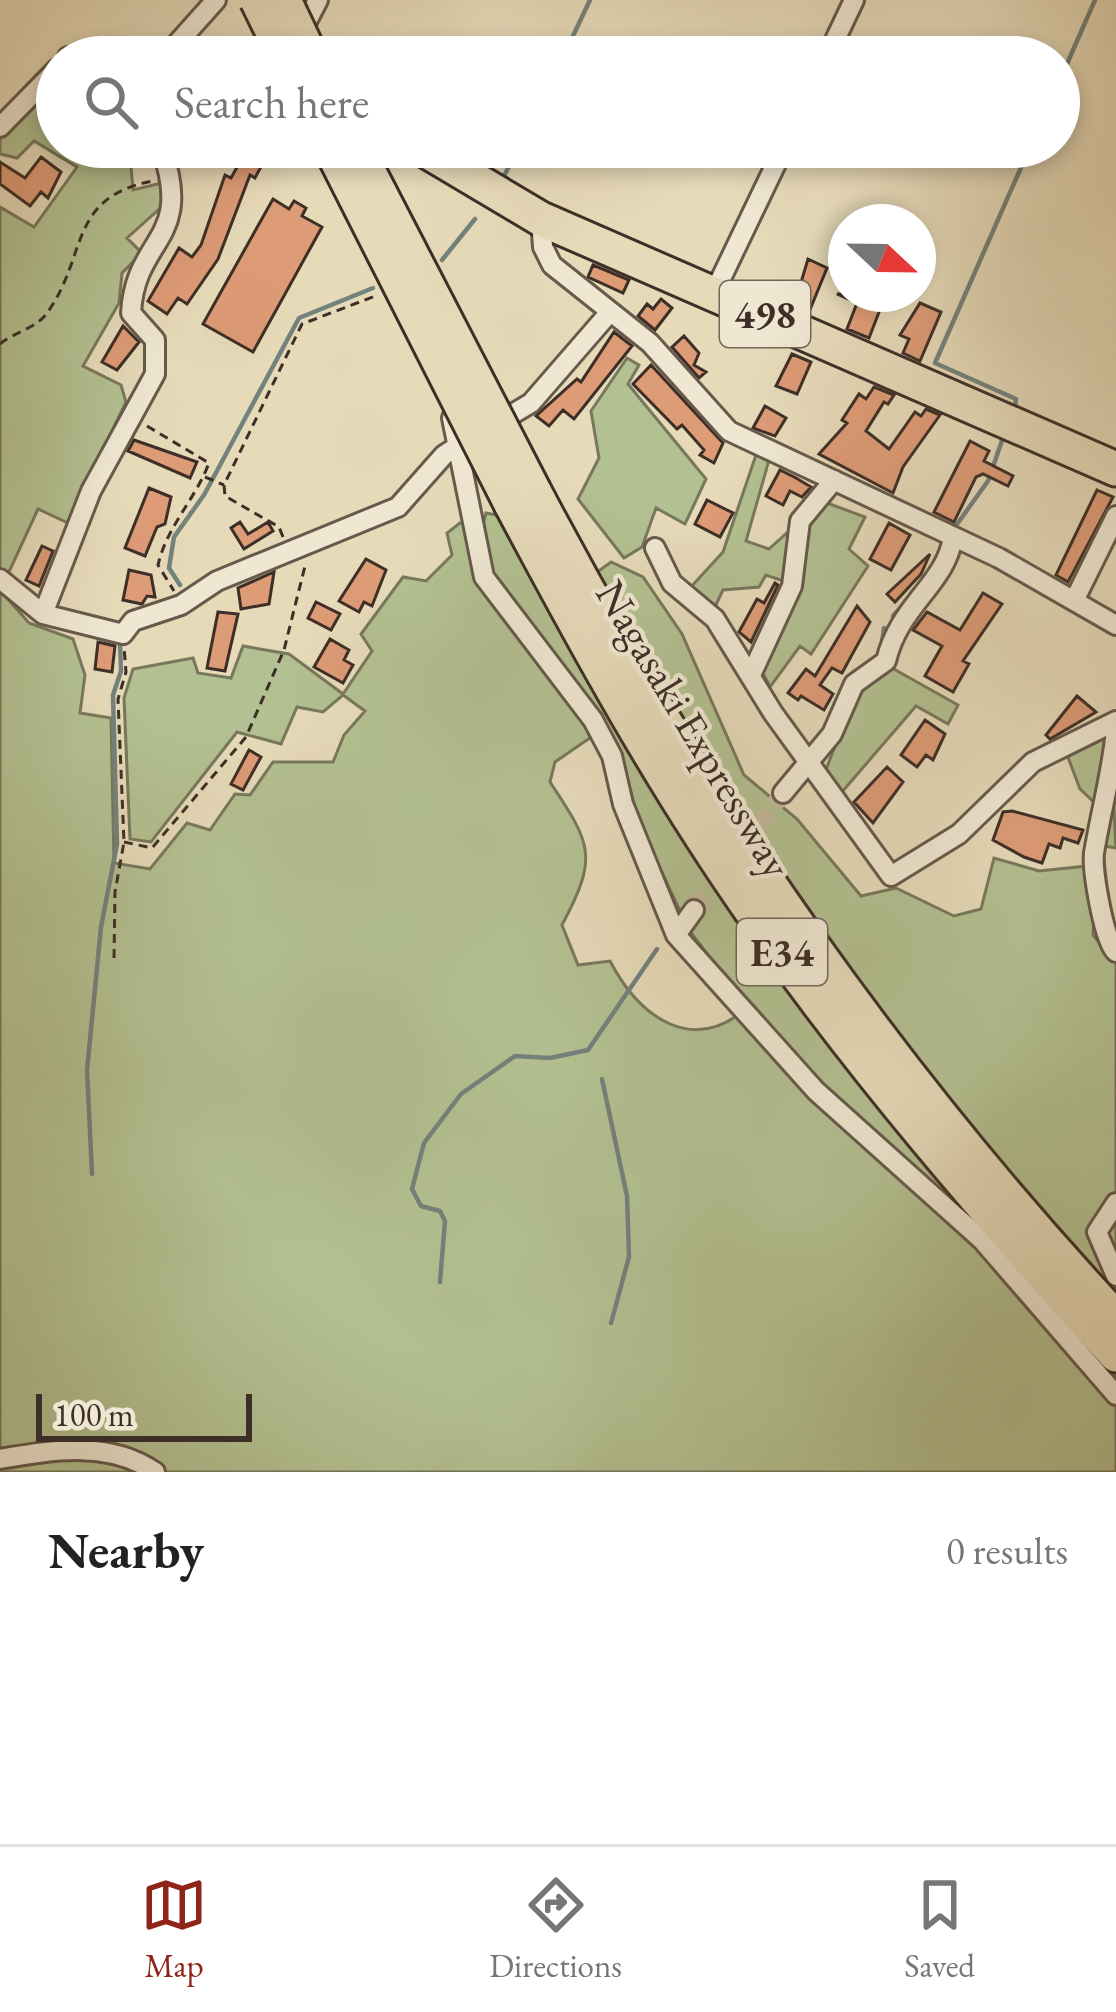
<!DOCTYPE html>
<html lang="en">
<head>
<meta charset="utf-8">
<style>
	:root { --surface:#fff; --page:#f6f6f6; --text:#222; --muted:#767676; --line:#e0e0e0; --accent:#8f2418 }
	body { margin:0; font-family:"EB Garamond",serif; background:var(--page); color:var(--text) }
	.compass { position:absolute; left:828px; top:204px; width:108px; height:108px; border-radius:50%; background:var(--surface); box-shadow:0 6px 18px #0003; rotate:112deg }
	.scale { position:absolute; left:36px; bottom:30px; width:216px; box-sizing:border-box; padding-left:12px; border:6px solid #3d2f27; border-top:0; font-size:33px; line-height:42px; white-space:nowrap; color:#3d2f27; -webkit-text-stroke:9px #efe7d2; paint-order:stroke }
	.list { margin:0; padding:0; list-style:none }
	h2 { display:flex; justify-content:space-between; align-items:center; height:156px; margin:0; padding:0 48px; font-size:51px }
	h2 small { font-size:39px; font-weight:400; color:var(--muted) }
	.icon { flex:none; width:66px; height:66px; fill:none; stroke:currentColor; stroke-width:2; stroke-linecap:round; stroke-linejoin:round }
	.map { position:relative; flex:none; width:1116px; height:1472px; overflow:hidden }
	.search { position:absolute; background:var(--surface); box-shadow:0 6px 18px #0003; left:36px; right:36px; top:36px; height:132px; display:flex; align-items:center; gap:30px; box-sizing:border-box; padding:0 42px; border-radius:66px; color:var(--muted); font-size:45px }
	.sheet { height:372px; background:var(--surface) }
	nav { display:flex; justify-content:space-around; align-items:center; box-sizing:border-box; height:168px; border-top:3px solid var(--line); background:var(--surface); font-size:33px; color:var(--muted) }
	nav a { display:grid; justify-items:center; gap:6px }
	nav .on { color:var(--accent) }
	.map>svg:first-child { display:block }
	.green { fill:#b3c091; stroke:#78785c; stroke-width:3; fill-rule:evenodd }
	.lines { fill:none; stroke-linecap:round; stroke-linejoin:round }
	.stream { stroke:#73827c; stroke-width:4.5 }
	.building { fill:#dd9b76; stroke:#3d2f27; stroke-width:3 }
	.street-tunnel { stroke:#c4b89c; stroke-width:18; stroke-dasharray:18 9; stroke-linecap:butt }
	.street-casing { stroke:#675a4c; stroke-width:24 }
	.highway-casing { stroke:#3d2f27; stroke-width:39 }
	.path { stroke:#3d2f27; stroke-width:3; stroke-dasharray:9 6; stroke-linecap:butt }
	.street { stroke:#efe7d2; stroke-width:18 }
	.highway { stroke:#e6dab9; stroke-width:33 }
	.highway-bridge-casing { stroke:#3d2f27; stroke-width:39; stroke-linecap:butt }
	.highway-bridge { stroke:#e6dab9; stroke-width:33 }
	.labels { text-anchor:middle; dominant-baseline:central; stroke-width:9; stroke-linejoin:round; paint-order:stroke }
	.shield { fill:#efe7d2; stroke:#72665a; stroke-width:3 }
	.shield-label { font-size:39px; font-weight:bold; fill:#3d2f27 }
	.street-label { font-size:42px; fill:#3d2f27; stroke:#efe7d2 }
</style>
</head>
<body>
<div class="map">
<svg width="1116" height="1472" viewBox="0 0 1116 1472">
	<rect width="100%" height="100%" fill="#e6dab9"/>
	<filter id="stains"><feTurbulence type="fractalNoise" baseFrequency=".00167" numOctaves="4"/><feColorMatrix values="0 0 0 0 .2 0 0 0 0 .09 0 0 0 0 .02 0 0 0 .5 -.17"/></filter>
	<radialGradient id="worn" r=".72"><stop offset=".6" stop-color="#630" stop-opacity="0"/><stop offset="1" stop-color="#630" stop-opacity=".3"/></radialGradient>
	<path class="green" d="M57,76V147H110L109,159L131,167L133,190L166,182L167,202L127,238L142,253L122,273L119,303L83,366L121,385L126,402L68,523L38,509L8,574L0,569V207L34,227L77,167L34,141L17,158L0,154V135Z
		M627,358L639,365L628,384L706,479L685,524L656,508L642,547L624,558L578,499L599,458L591,411Z
		M756,455L769,460L746,541L769,549L822,501L865,517L849,549L868,566L811,654L800,646L770,687L763,673L798,586L766,575L759,587L723,590L712,613L690,588L723,552Z
		M486,513L501,516L555,603L611,562L643,577L682,634L744,775L797,819L861,896L896,888L954,916L981,909L994,858L1039,871L1088,866L1095,900L1093,935L1116,963V1472H0V590L29,623L73,639L85,675L80,713L111,718L114,863L150,869L187,823L210,830L235,794L250,795L273,762H333L344,735L365,711L343,695L323,712L297,707L281,744L237,732L151,842L130,839L124,698L133,669L193,658L198,673L231,678L243,646L289,654L343,694L372,651L361,634L403,577L426,581L452,555L447,533L460,523L483,525ZM597,733L618,746L640,826L689,930L748,1007C693,1056 640,1018 610,961L578,965L562,925C599,856 591,844 550,782L555,762Z
		M892,668L958,705L948,724L916,706L842,792L824,775L856,690Z
		M1110,732L1116,848L1093,844L1101,809L1080,789L1066,752Z"/>
	<g class="lines">
		<path class="stream" d="M563,57L590,0
			M1059,82L1095,0
			M503,178L519,147
			M442,260L475,219
			M1015,408L1016,399L935,363L1030,147
			M955,527L988,481L1005,432
			M180,585L169,568L174,537L204,495L299,318L373,288
			M893,616L917,589
			M881,650L884,628
			M602,1079L627,1196L629,1257L611,1323
			M92,1174L87,1070L101,927L117,844L113,695L121,671L120,642
			M440,1282L445,1221L440,1211L421,1206L412,1189L424,1143L461,1094L515,1056L550,1058L588,1050L657,949"/>
	</g>
	<path class="building" d="M246,151L264,161L255,178L250,175L218,259L187,304L178,298L167,314L148,301L179,248L192,257L201,245L225,175L231,178Z
		M41,157L61,172L48,198L41,192L30,206L0,184V162L25,178Z
		M273,199L289,209L294,201L306,208L302,216L322,227L253,352L203,324Z
		M808,259L827,268L809,312L794,306Z
		M593,265L629,280L623,293L588,277Z
		M837,294H886L869,338L847,329L857,303Z
		M661,299L672,308L655,330L638,316L647,304L653,309Z
		M920,303L941,312L920,361L903,353L909,339L900,335Z
		M123,326L139,342L117,370L102,362Z
		M614,332L632,346L574,419L563,410L549,426L536,416L577,379L581,382Z
		M684,336L699,353L694,365L706,372L699,378L672,347Z
		M792,354L811,362L797,394L776,386Z
		M651,365L723,443L714,463L700,455L704,450L682,425L677,429L633,384Z
		M874,387L894,395L888,404L884,402L866,431L889,449L915,412L921,416L926,409L940,415L903,467L893,493L819,454L847,423L842,420L859,394L866,399Z
		M765,406L786,418L775,436L753,428Z
		M134,440L197,462L190,478L128,451Z
		M970,441L989,451L984,461L1013,476L1008,486L983,474L976,477L954,522L934,512Z
		M780,470L796,478L811,487L802,497L790,491L783,505L766,496Z
		M149,488L171,497L165,524L157,527L145,556L125,548Z
		M1097,490L1113,497L1068,582L1056,575Z
		M707,500L733,513L720,537L695,524Z
		M240,522L248,534L268,522L273,531L244,549L231,528Z
		M889,523L910,535L891,570L870,559Z
		M42,546L53,551L39,586L26,580Z
		M930,554L921,574L895,602L887,594Z
		M366,559L386,570L372,606L364,602L359,612L339,601Z
		M129,570L151,575L155,597L147,596L142,604L123,600Z
		M274,572L269,604L241,609L238,588Z
		M775,583L778,585L751,642L739,632L757,599L764,603Z
		M983,593L1002,604L963,661L969,664L953,692L925,676L942,646L913,630L927,612L960,630Z
		M316,602L340,614L331,630L308,618Z
		M857,606L870,622L842,673L832,668L820,685L833,694L824,710L801,696L798,700L788,693L806,669L815,676Z
		M218,612L238,614L225,671L207,668Z
		M330,639L349,650L344,660L353,665L343,683L314,667Z
		M98,642L115,646L112,672L95,669Z
		M1077,696L1096,712L1050,739L1046,735Z
		M925,720L945,734L933,760L926,755L917,767L901,755Z
		M249,750L261,757L243,790L231,784Z
		M887,767L903,782L873,823L854,802Z
		M1012,811L1083,830L1078,843L1063,838L1060,848L1049,844L1042,863L1024,857L993,840L1003,812Z"/>
	<g class="lines">
		<path class="street-tunnel" d="M742,847L783,793
			M694,910L726,869"/>
		<defs>
			<path id="street" d="M301,33L318,0
				M68,57H112
				M165,57L216,0
				M827,57L854,0
				M0,127L57,69
				M541,219L543,247L552,265L650,343L729,431L999,558L1116,625
				M714,293L784,147
				M452,418L484,577L593,720L612,756L623,804L676,935L816,1091L982,1240L1116,1395
				M496,424L531,403L610,312
				M655,548L672,583L715,619L773,713L891,876L959,834L1033,762L1116,721
				M0,579L43,614L123,634L133,621L181,605L217,581L398,507L444,455L467,440
				M1074,601L1116,516
				M43,614L91,491L155,374V340L131,313C135,236 195,242 161,147
				M751,675L792,586L800,521L834,480
				M1116,730C1112,772 1101,811 1094,853C1092,870 1104,942 1116,952
				M783,793L832,734L854,684L886,661C899,605 946,584 953,537
				M676,935L694,910
				M1116,1203L1097,1232L1116,1276
				M0,1459C53,1450 109,1440 155,1472"/>
			<path id="highway" d="M420,147L541,219L1116,469
				M534,491C693,794 883,1068 1116,1318
				M511,504C585,643 661,782 752,912C861,1068 987,1215 1116,1355"/>
		</defs>
		<use href="#street" class="street-casing"/>
		<use href="#highway" class="highway-casing"/>
		<path class="path" d="M0,344C14,332 37,328 47,313C88,257 67,197 153,181
			M147,426L209,463C195,500 167,526 158,565L174,591
			M205,477L224,485
			M283,537L279,527L225,496L224,485L302,324L378,295
			M124,842L152,848L246,737L284,650L306,562
			M114,958L115,892L124,842L118,699L126,672L124,647"/>
		<use href="#street" class="street"/>
		<use href="#highway" class="highway"/>
		<defs>
			<path id="highway-bridge" d="M257,0L285,57
				M284,0L311,57
				M330,147L511,504
				M356,147L534,491"/>
		</defs>
		<use href="#highway-bridge" class="highway-bridge-casing"/>
		<use href="#highway-bridge" class="highway-bridge"/>
	</g>
	<g class="labels">
		<g class="shield">
			<rect x="720" y="281" width="90" height="66" rx="9"/>
			<rect x="737" y="919" width="90" height="66" rx="9"/>
		</g>
		<g class="shield-label">
			<text x="765" y="314">498</text>
			<text x="782" y="952">E34</text>
		</g>
		<g class="street-label">
			<text transform="translate(694 729) rotate(59)">Nagasaki Expressway</text>
		</g>
	</g>
	<rect width="100%" height="100%" filter="url(#stains)"/>
	<rect width="100%" height="100%" fill="url(#worn)"/>
</svg>
<svg class="compass" viewBox="-18 -18 36 36"><path d="M0-13l5 13h-10z" fill="#e53935"/><path d="M0 13l5-13h-10z" fill="#767676"/></svg>
<div class="scale">100 m</div>
<div class="search"><svg class="icon" aria-label="search" viewBox="0 0 24 24"><circle cx="10" cy="10" r="6"/><path d="M15 15l6 6"/></svg>Search here</div>
</div>
<section class="sheet">
<h2>Nearby<small>0 results</small></h2>
<ul class="list">
</ul>
</section>
<nav>
<a class="on"><svg class="icon" aria-label="map" viewBox="0 0 24 24"><path d="M3 6l6-2 6 2 6-2v14l-6 2-6-2-6 2zM9 4v14M15 6v14"/></svg>Map</a>
<a><svg class="icon" aria-label="directions" viewBox="0 0 24 24"><path d="M12 3l9 9-9 9-9-9zM9 14v-3h6M13 9l2 2-2 2"/></svg>Directions</a>
<a><svg class="icon" aria-label="saved" viewBox="0 0 24 24"><path d="M7 4h10v16l-5-4-5 4z"/></svg>Saved</a>
</nav>
</body>
</html>
